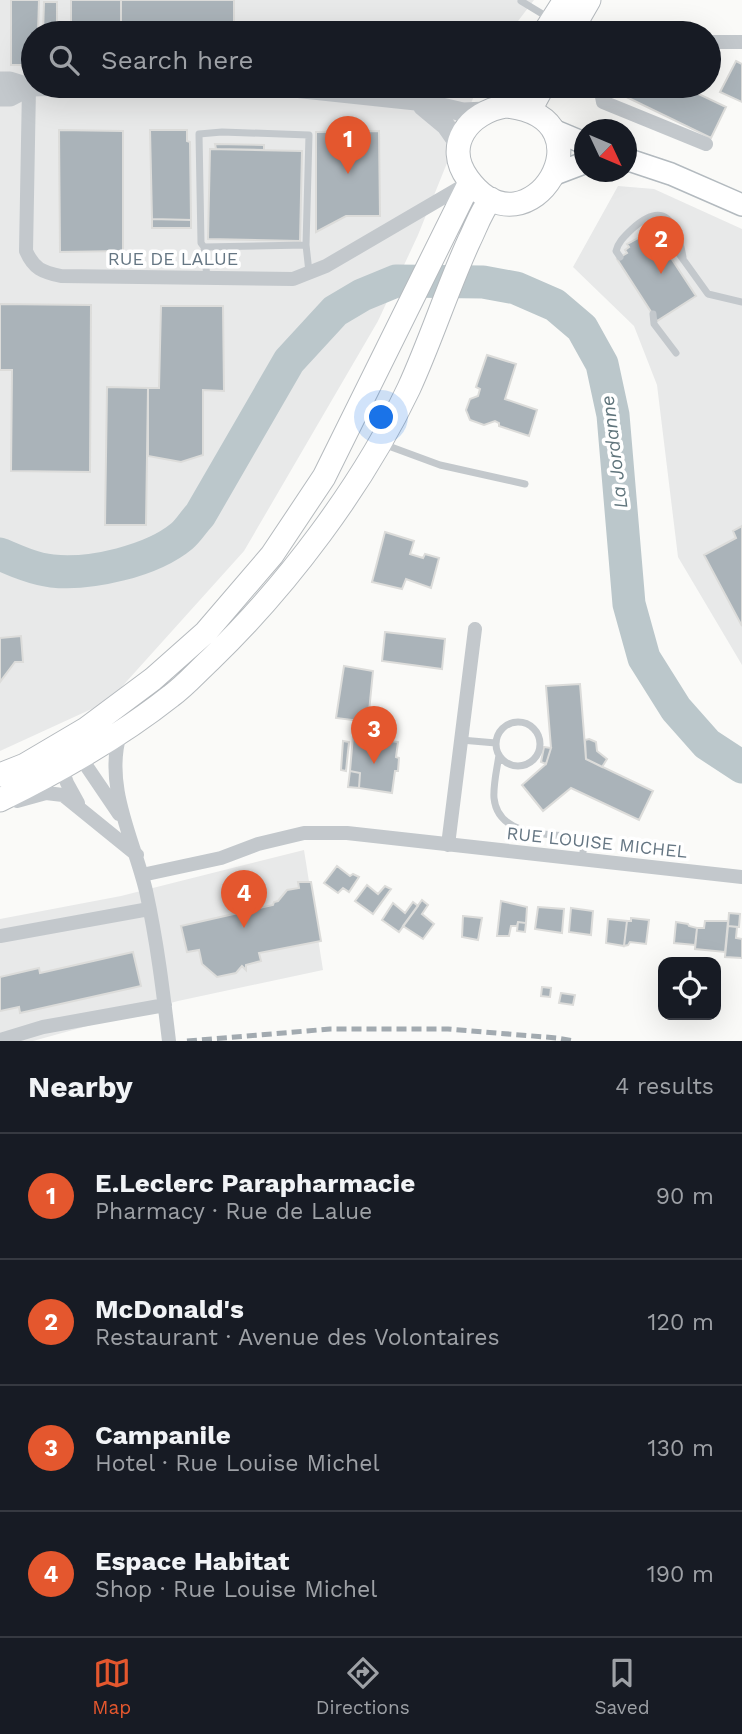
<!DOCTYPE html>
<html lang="en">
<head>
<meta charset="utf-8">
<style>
	:root { --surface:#171b24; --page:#242831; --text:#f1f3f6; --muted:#9ea1a6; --line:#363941; --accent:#e4572e }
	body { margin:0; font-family:"Work Sans",sans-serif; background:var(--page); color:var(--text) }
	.controls { position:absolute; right:21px; bottom:21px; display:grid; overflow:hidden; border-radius:14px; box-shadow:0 7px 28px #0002 }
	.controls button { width:63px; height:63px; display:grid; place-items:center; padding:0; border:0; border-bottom:2px solid var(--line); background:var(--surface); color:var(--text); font:35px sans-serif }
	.compass { position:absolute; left:574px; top:119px; width:63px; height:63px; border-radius:50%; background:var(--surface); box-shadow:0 7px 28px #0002; rotate:134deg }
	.you { position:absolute; left:382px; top:418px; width:24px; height:24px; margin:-18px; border:5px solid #fff; border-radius:50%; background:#1a73e8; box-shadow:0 0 0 10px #1a73e833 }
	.badge { display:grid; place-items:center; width:46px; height:46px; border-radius:50%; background:var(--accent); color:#fff; font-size:23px; font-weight:700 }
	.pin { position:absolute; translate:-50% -58px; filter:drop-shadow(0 2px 4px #0008) }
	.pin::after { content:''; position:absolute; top:37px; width:24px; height:21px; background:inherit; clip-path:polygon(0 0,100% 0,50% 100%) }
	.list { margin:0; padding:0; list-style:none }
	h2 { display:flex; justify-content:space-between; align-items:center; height:91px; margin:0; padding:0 28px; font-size:30px }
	h2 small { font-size:23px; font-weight:400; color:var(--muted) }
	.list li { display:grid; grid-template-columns:46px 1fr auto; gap:21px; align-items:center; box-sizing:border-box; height:126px; padding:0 28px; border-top:2px solid var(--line) }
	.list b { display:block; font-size:26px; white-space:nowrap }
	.list p { margin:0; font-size:23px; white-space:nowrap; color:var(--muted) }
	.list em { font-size:23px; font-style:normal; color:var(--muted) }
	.icon { flex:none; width:38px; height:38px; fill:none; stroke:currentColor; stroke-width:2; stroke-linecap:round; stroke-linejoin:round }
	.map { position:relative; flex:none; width:742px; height:1041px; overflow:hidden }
	.search { position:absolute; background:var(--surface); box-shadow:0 7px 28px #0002; left:21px; right:21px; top:21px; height:77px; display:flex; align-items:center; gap:18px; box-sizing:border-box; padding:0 24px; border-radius:38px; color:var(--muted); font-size:26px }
	.sheet { height:595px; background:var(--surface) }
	nav { display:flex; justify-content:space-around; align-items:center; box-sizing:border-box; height:98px; border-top:2px solid var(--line); background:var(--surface); font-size:19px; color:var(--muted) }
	nav a { display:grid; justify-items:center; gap:4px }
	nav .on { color:var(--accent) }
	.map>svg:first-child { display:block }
	.built { fill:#e8e9e9 }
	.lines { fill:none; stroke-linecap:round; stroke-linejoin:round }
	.river { stroke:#bbc7cb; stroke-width:33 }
	.building { fill:#aab3b9; stroke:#dcdcda; stroke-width:2 }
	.secondary-casing { stroke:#b3babf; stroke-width:24 }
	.primary-casing { stroke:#b5babe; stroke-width:25 }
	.service { stroke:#c3c8cc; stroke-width:7 }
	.minor { stroke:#c3c8cc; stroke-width:14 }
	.tertiary { stroke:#c3c8cc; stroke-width:19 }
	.secondary { stroke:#fff; stroke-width:21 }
	.primary { stroke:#fff; stroke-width:23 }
	.rail { stroke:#a2aab0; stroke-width:5; stroke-dasharray:10 5; stroke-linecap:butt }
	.labels { text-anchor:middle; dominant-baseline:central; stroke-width:7; stroke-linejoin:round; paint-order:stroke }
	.street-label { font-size:18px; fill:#657683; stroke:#fff }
	.water-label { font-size:19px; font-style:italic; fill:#60757c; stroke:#fff }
</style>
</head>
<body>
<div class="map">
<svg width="742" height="1041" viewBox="0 0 742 1041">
	<rect width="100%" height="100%" fill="#fafaf8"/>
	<path class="built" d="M0,0H534L509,33H33V86H478L418,235L378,321L244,551L109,701L0,751Z
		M618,186L654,189L742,229V665L678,557L657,385L634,326L573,267Z
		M304,850L323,970L178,1001L33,1041H0V919L121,896Z"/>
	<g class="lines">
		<path class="river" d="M0,554C16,561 34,569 52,571C91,575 152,561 182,536C189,530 194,521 200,515L289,361L335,311L362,295L396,281L483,282L516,288L555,305L582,328L602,364L613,415L629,604L644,658L676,709L707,744L742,767"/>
	</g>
	<path class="building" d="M11,0H39L38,33H33V65H11Z
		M71,0H121V32H71Z
		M121,0H234V32H121Z
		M44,2H57V33H43Z
		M736,61L742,64V102L720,92Z
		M617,86H682L726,107L711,138L614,91Z
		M59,130L123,131V251L60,252Z
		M150,130H187V141L190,142L191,220L152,219Z
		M379,131L380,216H346L316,232V132Z
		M215,144L264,145V150L216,149Z
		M210,149L302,151L300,241L208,239Z
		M152,219L191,220V228H152Z
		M647,233L651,239L656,235L696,296L657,321L617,259L627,253L625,250L629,247L627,244Z
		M0,304L91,305L90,472L11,471L12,370H0Z
		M161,306H223L224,391L203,390V455L181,462L148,456V388H159Z
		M487,355L516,364L505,399L537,410L529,436L499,426V423L495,421L484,425L470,420L466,410L470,399L478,396L480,389L476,387Z
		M107,387L148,388L146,525H105Z
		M742,526V626L704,555L736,538L733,531Z
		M385,532L414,541L410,554L423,558L425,554L439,558L431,588L406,579L402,589L372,582Z
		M385,632L445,639L442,669L382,661Z
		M21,636L23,662H15L0,682V638Z
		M344,666L373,671L368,722L336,718Z
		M580,684L586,759L653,791L639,820L571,788L543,811L522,785L546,764L551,748L546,686Z
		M353,736L398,742L396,757L399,758L398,771H395L392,793L359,788L360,773L350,771Z
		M589,739L596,742L597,751L607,759L602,767L586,759L585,740Z
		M343,741L349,742L346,771L341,770Z
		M544,747L551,748L546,764L541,762Z
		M350,771L360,773L359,788L348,787Z
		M337,866L350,876L353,874L359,877L349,892L343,888L338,893L324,883Z
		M298,882H311L321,941L259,953L261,961L246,965V970L242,966L236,973L217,977L202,964L199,950L187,952L181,926L273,905L274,902L278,901L287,890L299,888Z
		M367,885L378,894L385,886L391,889L373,914L355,901Z
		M422,900L428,905L422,914L434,924L423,939L403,926Z
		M501,901L527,907L526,923L518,922L517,926H511L509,936H497Z
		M413,902L418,906L399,932L382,920L393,903L405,913Z
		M538,907L564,909L562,933L535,929Z
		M571,908L593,911L591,935L569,932Z
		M729,913L740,914L739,927L728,926Z
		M463,916L482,918L478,940L462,937Z
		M631,918L649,920L646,944L630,942L628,945L624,946L627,921H631Z
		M608,919L627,921L624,946L606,943Z
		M705,921H728L725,952L695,949L697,928H704Z
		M518,922L526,923L525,932L517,931Z
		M676,922L688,924L689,926L697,928L695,945L674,943Z
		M728,926L737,927L736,938L742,939V958L725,957Z
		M133,952L141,986L20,1013L19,1007L0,1011V977L39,968L40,973Z
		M542,987L551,988L550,997L541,996Z
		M561,993L575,995L573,1005L559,1003Z"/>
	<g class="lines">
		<defs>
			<path id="secondary" d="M553,130L584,143
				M626,159L671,174L742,205
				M555,174L584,163"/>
			<path id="primary" d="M544,33L565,0
				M570,33L589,0
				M506,106C617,118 528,261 468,179C443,145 469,112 506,106Z
				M530,110L543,86
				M0,775L25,765L86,729L153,679L206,632L272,555L324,477L470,182
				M0,800C61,770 118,738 171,696C185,686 197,672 210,660C287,586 363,485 409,388C431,340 447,289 469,241C476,227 481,211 491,199"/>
		</defs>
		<use href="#secondary" class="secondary-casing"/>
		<use href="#primary" class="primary-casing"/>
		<path class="service" d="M521,1L549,18
			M663,217L667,237L708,294L742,302
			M204,247L306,245
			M620,257L616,251C618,242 625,236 632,229C665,199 677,223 683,257
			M207,278L204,247L201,243L199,134L222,132L309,135L306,245L309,272
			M653,314L654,324L676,353
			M383,444L440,465L525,484
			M496 744a22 22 0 1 1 44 0a22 22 0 1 1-44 0Z
			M461,740L496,743
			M499,755C497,769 493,785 494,798C498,839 554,834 585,837L582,859"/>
		<path class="minor" d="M709,42H742
			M600,86L603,102L706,144
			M29,87L26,251C34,269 42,272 61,276L293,279L326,266L468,183
			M120,734C104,787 134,840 146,891C157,941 163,991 169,1041
			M81,758L119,814
			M62,769L67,783L78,803
			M17,801L46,793L63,795L137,855
			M448,845L475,629
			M142,875L221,858L258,844L304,833H347L742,877
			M0,936L149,909
			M0,1040L43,1027L165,1005"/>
		<path class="tertiary" d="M0,81H10L29,87L80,86
			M275,86L416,101L463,112L486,111
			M0,97H10L29,87
			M422,106L446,126L460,146"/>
		<use href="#secondary" class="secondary"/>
		<use href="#primary" class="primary"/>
		<path class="rail" d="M187,1041L330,1029H448L557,1038L574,1041"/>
	</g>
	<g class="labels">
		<g class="street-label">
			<text x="173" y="258">RUE DE LALUE</text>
			<text transform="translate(597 842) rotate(6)">RUE LOUISE MICHEL</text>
		</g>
		<g class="water-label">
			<text transform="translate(614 452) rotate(-97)">La Jordanne</text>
		</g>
	</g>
</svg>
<div class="controls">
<button><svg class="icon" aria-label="locate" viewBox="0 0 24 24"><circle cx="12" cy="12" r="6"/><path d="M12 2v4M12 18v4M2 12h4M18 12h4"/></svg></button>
</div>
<svg class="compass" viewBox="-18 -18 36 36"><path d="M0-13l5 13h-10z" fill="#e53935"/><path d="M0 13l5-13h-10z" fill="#9ea1a6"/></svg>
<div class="you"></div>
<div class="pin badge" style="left:348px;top:174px">1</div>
<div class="pin badge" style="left:661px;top:274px">2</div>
<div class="pin badge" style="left:374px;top:764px">3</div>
<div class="pin badge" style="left:244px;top:928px">4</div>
<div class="search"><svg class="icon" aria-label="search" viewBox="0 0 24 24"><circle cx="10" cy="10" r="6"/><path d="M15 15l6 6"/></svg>Search here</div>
</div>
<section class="sheet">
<h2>Nearby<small>4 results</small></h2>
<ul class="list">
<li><span class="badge">1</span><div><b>E.Leclerc Parapharmacie</b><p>Pharmacy · Rue de Lalue</p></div><em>90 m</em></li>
<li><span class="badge">2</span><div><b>McDonald's</b><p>Restaurant · Avenue des Volontaires</p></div><em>120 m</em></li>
<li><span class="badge">3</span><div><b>Campanile</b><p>Hotel · Rue Louise Michel</p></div><em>130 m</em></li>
<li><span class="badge">4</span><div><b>Espace Habitat</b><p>Shop · Rue Louise Michel</p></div><em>190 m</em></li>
</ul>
</section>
<nav>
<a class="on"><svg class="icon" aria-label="map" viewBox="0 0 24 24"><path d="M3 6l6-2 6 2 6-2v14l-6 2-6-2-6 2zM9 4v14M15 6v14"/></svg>Map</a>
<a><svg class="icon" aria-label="directions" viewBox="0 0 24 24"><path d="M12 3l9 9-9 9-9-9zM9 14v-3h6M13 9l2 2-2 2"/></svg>Directions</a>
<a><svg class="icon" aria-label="saved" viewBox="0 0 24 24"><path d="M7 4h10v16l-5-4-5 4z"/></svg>Saved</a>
</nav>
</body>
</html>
